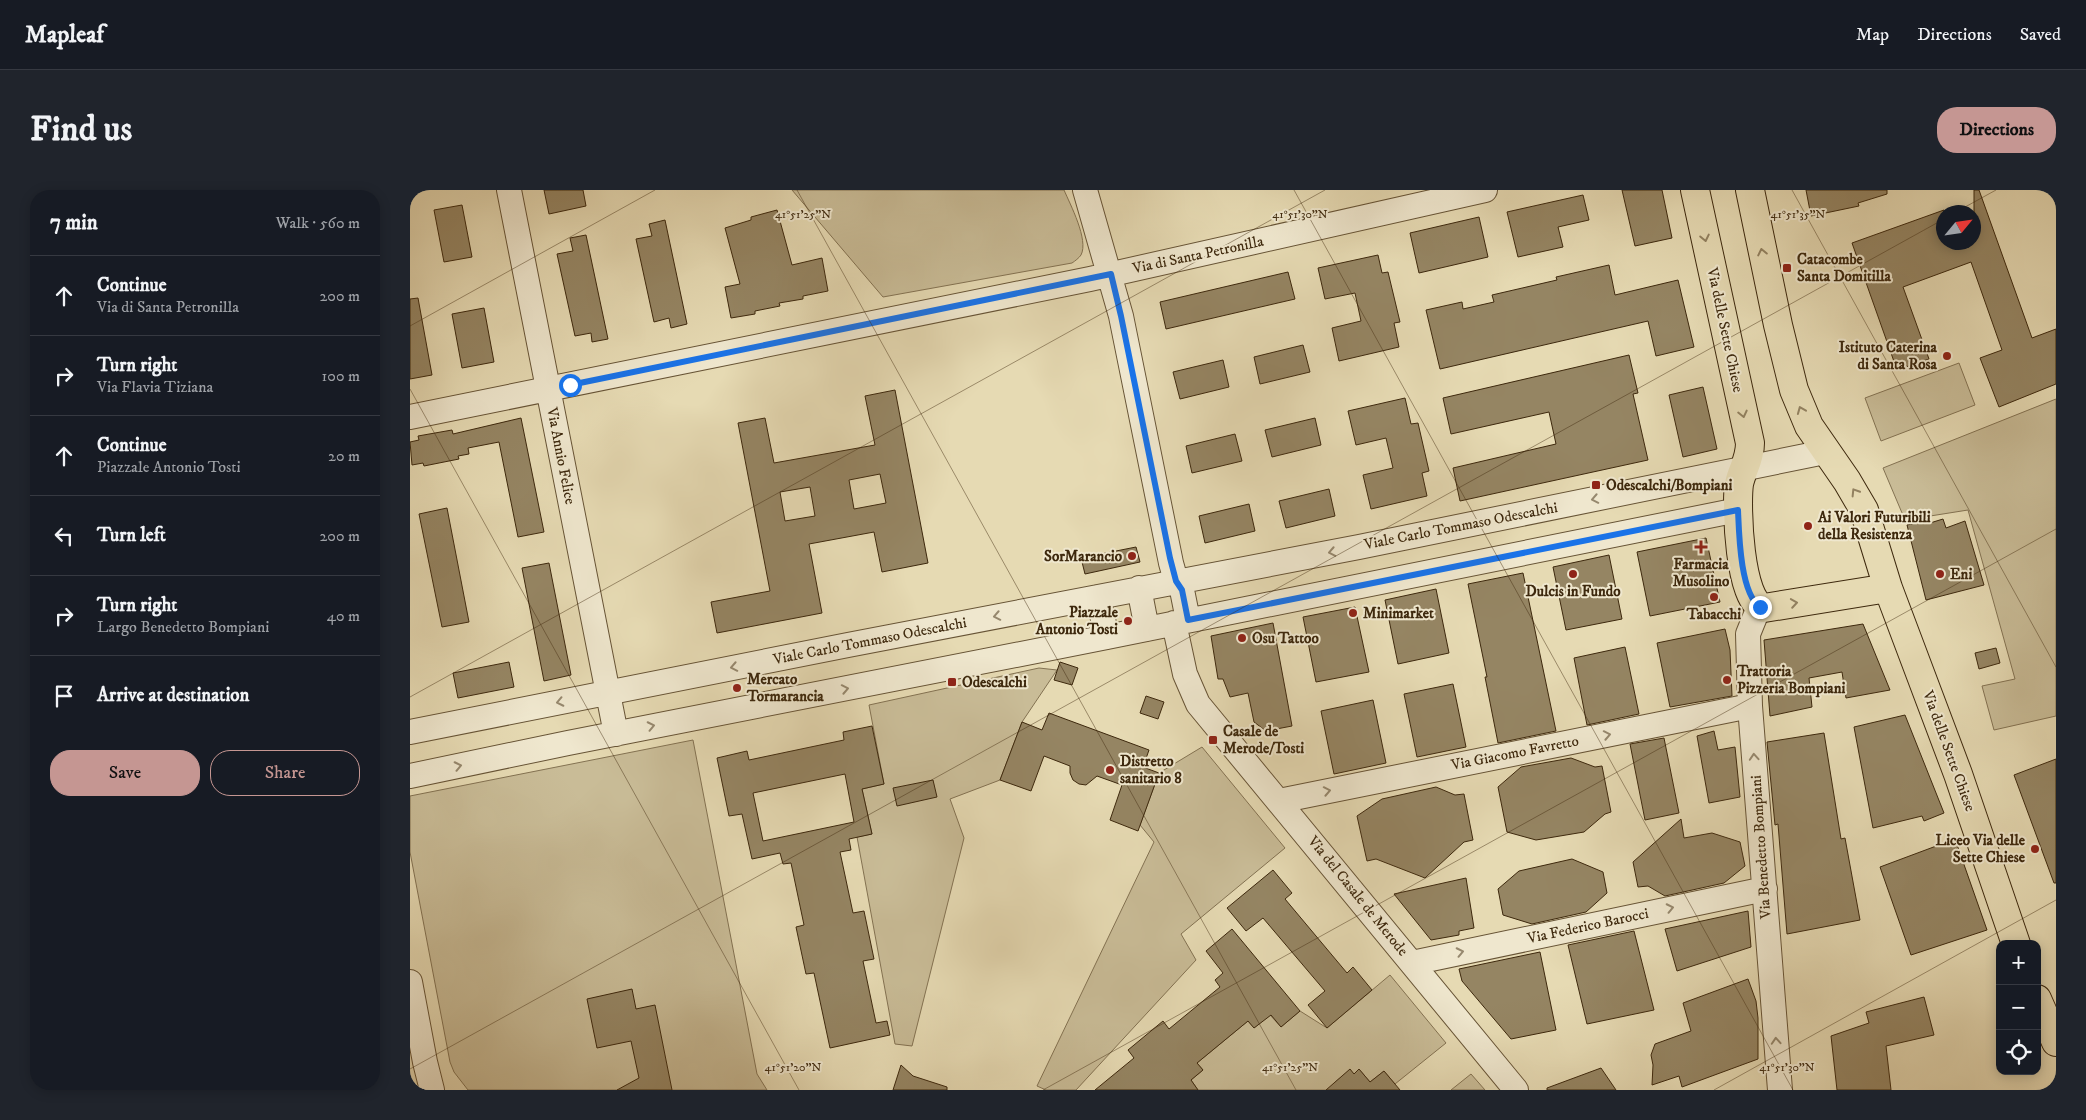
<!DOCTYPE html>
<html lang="en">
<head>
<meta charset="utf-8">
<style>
	:root { --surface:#171b24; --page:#20242c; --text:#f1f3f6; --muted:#9ea1a6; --line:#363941; --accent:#c59692 }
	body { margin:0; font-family:"IM FELL DW Pica",serif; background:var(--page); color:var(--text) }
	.controls { position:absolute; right:15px; bottom:15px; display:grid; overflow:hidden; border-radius:10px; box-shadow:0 2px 12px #0003 }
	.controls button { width:45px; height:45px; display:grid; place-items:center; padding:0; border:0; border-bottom:1px solid var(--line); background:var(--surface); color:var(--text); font:25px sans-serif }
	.compass { position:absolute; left:1526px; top:15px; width:45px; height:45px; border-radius:50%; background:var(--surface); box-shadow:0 2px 12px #0003; rotate:61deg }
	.stop { position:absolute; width:15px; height:15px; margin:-11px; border:4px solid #1a73e8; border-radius:50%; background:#fff }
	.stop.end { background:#1a73e8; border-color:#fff; box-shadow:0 1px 5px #0008 }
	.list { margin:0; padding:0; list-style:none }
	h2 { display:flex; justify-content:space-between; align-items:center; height:65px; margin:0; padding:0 20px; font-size:21px }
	h2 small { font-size:16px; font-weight:400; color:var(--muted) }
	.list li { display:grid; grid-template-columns:32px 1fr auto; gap:15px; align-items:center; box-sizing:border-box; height:80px; padding:0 20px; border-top:1px solid var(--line) }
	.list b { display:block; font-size:19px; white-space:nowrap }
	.list p { margin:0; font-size:16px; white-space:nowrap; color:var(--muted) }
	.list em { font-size:16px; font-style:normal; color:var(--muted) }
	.actions { display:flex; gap:10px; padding:15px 20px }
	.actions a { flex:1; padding:11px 0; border:1px solid var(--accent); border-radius:20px; text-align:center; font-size:18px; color:var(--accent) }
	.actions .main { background:var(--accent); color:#111 }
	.icon { flex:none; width:28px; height:28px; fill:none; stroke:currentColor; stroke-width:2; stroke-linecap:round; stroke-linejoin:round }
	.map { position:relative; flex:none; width:1646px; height:900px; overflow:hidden; border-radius:20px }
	header { display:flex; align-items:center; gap:30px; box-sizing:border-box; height:70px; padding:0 25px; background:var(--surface); border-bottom:1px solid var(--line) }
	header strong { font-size:24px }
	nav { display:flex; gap:28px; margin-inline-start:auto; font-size:18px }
	.intro { display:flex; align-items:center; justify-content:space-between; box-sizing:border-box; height:120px; padding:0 30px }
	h1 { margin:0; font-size:35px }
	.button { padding:12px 22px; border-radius:20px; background:var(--accent); color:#111; font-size:18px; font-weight:700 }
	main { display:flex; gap:30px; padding:0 30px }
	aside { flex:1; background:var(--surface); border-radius:20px; box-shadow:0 2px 12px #0003 }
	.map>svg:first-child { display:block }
	.green { fill:#c9bc97; stroke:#837252 }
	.building { fill:#958563; stroke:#3d280d; fill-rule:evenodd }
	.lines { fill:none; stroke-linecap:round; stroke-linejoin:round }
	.minor-casing { stroke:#675436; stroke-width:26 }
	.major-casing { stroke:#3d280d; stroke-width:30 }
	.minor { stroke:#efe7ce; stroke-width:24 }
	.major { stroke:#e6dab3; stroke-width:28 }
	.oneway { stroke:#928160 }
	.oneway2 { stroke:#96886e }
	.route { stroke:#1a73e8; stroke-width:6 }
	.ticks { fill:none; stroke:#3d280d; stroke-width:1; stroke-opacity:0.45 }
	.poi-dot { fill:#8f2418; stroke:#efe7ce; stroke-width:2 }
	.labels { text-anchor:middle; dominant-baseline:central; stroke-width:4; stroke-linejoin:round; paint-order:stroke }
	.street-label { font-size:15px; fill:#3d280d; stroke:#efe7ce }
	.poi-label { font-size:15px; font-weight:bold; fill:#3d280d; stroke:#efe7ce; text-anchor:start }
	.ticks-label { font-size:12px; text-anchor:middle; fill:#3d280d; stroke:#efe7ce; stroke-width:4; stroke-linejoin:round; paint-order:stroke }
</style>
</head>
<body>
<header>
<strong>Mapleaf</strong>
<nav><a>Map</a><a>Directions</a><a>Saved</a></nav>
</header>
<div class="intro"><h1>Find us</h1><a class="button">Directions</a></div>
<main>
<aside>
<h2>7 min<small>Walk · 560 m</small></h2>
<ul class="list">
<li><svg class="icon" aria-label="ahead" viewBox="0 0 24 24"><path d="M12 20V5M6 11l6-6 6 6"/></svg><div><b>Continue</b><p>Via di Santa Petronilla</p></div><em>200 m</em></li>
<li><svg class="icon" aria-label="right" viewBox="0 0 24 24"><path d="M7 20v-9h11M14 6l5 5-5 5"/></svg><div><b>Turn right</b><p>Via Flavia Tiziana</p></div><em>100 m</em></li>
<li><svg class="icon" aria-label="ahead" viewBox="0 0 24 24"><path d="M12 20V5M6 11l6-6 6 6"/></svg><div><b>Continue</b><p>Piazzale Antonio Tosti</p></div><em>20 m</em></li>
<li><svg class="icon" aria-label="left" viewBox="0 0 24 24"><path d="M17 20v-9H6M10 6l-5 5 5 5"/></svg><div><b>Turn left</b></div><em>200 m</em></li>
<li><svg class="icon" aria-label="right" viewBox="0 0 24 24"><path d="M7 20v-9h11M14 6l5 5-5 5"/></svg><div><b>Turn right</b><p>Largo Benedetto Bompiani</p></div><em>40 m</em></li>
<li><svg class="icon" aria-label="arrive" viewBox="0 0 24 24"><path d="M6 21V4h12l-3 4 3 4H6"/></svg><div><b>Arrive at destination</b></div></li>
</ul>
<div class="actions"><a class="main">Save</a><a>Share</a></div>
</aside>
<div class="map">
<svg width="1646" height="900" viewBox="0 0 1646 900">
	<rect width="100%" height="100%" fill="#e6dab3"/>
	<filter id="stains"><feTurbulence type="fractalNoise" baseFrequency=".004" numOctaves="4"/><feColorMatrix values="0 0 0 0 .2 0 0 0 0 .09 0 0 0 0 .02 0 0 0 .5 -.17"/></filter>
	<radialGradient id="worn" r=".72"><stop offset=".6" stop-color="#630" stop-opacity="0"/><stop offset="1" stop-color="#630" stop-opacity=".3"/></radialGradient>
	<path class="green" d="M382,0H654C660,14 679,50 671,65C669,68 665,71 662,73L473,107Z
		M1549,173L1565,215L1471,251L1455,208Z
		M1646,209V526L1584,540L1572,496L1605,489L1558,320L1495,330L1473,278Z
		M629,478L647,480L612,532L590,590L540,609L554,648L502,856L485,854L447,647L462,644L452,599L474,594L459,515Z
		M283,550L347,884L357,900H58L44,882L40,872L0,662V606Z
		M792,557L875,658L771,744L786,770L666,900H636L627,896L744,652L730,635L749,583Z
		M980,785L1036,853L985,894L974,881L960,892L949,879L944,884L940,880L925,892L930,900H788L781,890L793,880L787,873L838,831L844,838L860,825L871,837L890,821L917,838Z
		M1061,884L1075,900H1041Z"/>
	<path class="building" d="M134,0H173L176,16L139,24Z
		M1212,0H1252L1262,48L1225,56Z
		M1396,0H1477V4L1448,13L1449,16L1401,26Z
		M1564,0H1569L1622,148L1646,139V194L1589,217L1570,168L1592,160L1561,72L1493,97L1519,169L1487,180L1442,53L1534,20V52H1564Z
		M1173,5L1179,30L1148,37L1153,57L1108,67L1097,22Z
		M52,15L62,67L34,72L24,20Z
		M367,20L382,75L412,68L418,101L393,106V109L369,113L370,116L345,121V124L321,128L315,97L330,94L315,38L341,30V27Z
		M1069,27L1078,67L1009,83L1000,43Z
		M255,30L277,134L261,138L259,128L244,132L226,49L242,46L239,34Z
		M176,45L198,149L182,152L181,143L165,146L147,64L163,61L160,48Z
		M968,65L972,83L978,82L990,132L984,133L989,157L929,171L922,138L951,131L945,103L915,109L908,78Z
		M1199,75L1205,105L1268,90L1284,157L1246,166L1238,131L1030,179L1016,120L1052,112L1053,119L1084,112L1082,105L1147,90L1146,87Z
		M878,82L885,109L756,139L750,112Z
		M8,108L22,185L0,189V109Z
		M74,118L84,172L52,178L42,124Z
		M893,155L900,182L850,194L844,167Z
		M1219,165L1228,203L1223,204L1238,270L1050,311L1043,278L1146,254L1139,222L1041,244L1033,208Z
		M813,170L819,197L770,209L763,182Z
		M1293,197L1307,259L1273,267L1259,205Z
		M485,200L518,373L472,382L464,342L399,354L412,423L307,443L301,412L360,401L328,233L355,228L364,273L465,255L455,206ZM470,284L476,313L444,319L439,290ZM400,297L405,326L375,331L370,302Z
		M995,208L1001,234L1008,233L1019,281L1012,283L1017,306L961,319L953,285L983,278L976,248L946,255L938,221Z
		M111,228L134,342L108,347L89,252L58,258L59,264L48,266L49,269L14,276L13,273L2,275L0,252L9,250L8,246L42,240L43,244Z
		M905,228L911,255L862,267L855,240Z
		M825,244L832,271L782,283L776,256Z
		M919,299L925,326L876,338L869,311Z
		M839,314L845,341L795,353L789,326Z
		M37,318L59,432L32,437L9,324Z
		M1533,329L1536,338L1555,331L1574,395L1516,410L1497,335L1519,330L1520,333Z
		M1296,348L1310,412L1240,426L1227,362Z
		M726,357L730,372L675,384L671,368Z
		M1199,365L1212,429L1156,440L1143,377Z
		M139,373L161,485L134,491L112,378Z
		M1113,383L1146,541L1088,553L1075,487H1077L1058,394Z
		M1026,399L1039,463L988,474L975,410Z
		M945,417L959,482L906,492L893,427Z
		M863,433L882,536L856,541L844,532L838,503L820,507L813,489H808L801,446Z
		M1453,434L1480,500L1436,508L1432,482L1399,488L1402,517L1360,526L1354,450Z
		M1315,439L1320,460L1322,506L1260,517L1247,453Z
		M1215,457L1229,524L1177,535L1164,468Z
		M1586,458L1590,473L1569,479L1565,463Z
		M99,472L104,497L48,508L43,483Z
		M650,472L668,478L662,495L644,490Z
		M1043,494L1056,557L1007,567L994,504Z
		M736,506L754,512L748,529L730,523Z
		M963,510L976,573L924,584L911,521Z
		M639,523L739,560L733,577L749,583L728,641L700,630L712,595L687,586L676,595L669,594L663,590L660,583V576L634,566L621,601L590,590L612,532L632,540Z
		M1495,525L1534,623L1514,631L1512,626L1463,638L1444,537Z
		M462,536L474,594L452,599L462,644L439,649L441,660L430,662L443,723L454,721L464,769L453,771L466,833L477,831L480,845L420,858L404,783L396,784L386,737L394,735L381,673L373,674L370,663L342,669L332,624L319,626L307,568L337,561L339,570L434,550L433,542ZM435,584L444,632L353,651L343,603Z
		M1304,541L1308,560L1325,557L1330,607L1299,613L1287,546Z
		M1414,543L1431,649L1435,648L1450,730L1377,744L1368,634L1365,635L1357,552Z
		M1254,548L1269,623L1235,630L1220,554Z
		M1161,568L1185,577L1192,576L1201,622L1195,624L1174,642L1126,650L1097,642L1088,597L1111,577Z
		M1646,569V693H1644L1604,585Z
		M523,590L527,607L487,616L483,598Z
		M1026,597L1045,605L1054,604L1063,650L1054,652L1015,688L966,669L957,671L947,626L972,609Z
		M1271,629L1274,648L1302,643L1330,652L1335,676L1314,693L1255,706L1238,696L1228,697L1223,672Z
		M1545,649L1577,740L1501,765L1470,677Z
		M1162,669L1193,682L1197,703L1176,722L1122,734L1093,725L1088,699L1109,681Z
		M863,680L882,703L875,709L937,783L943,777L962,800L917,838L898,815L915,801L853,728L836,741L817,718Z
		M1056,688L1064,738L1049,741V745L1021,750L984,704Z
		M1338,721L1341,757L1267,781L1255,739Z
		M822,739L890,821L871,837L861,825L844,838L838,831L787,873L793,880L781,890L788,900H685L724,868L718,860L753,831L759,839L810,797L805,790L813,783L796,761Z
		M1224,741L1244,820L1177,834L1158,755Z
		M1130,762L1146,840L1101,849L1052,791L1049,779Z
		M1338,789L1346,811L1348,828V869L1272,897L1269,886L1242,895L1243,875L1241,865L1245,854L1281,841L1273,813Z
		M222,799L226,819L245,815L262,900H207L229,888L221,851L187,858L177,809Z
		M1514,807L1524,845L1476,856L1481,900H1427L1421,846L1459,833L1456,822Z
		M491,875L503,886L537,897V900H483Z
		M1191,878L1206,900H1137V898Z
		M940,879L944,884L949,879L960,892L974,881L990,900H916Z"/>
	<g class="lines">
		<defs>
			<path id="minor" d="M99,0L206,544
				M675,0L711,126L761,373L766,391L772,400L778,430
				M0,227L680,89L1075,0
				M729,398L737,439
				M688,407L697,447
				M1349,417L1338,444L1340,516L1370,900
				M764,433L775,484L788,514L1106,900
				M0,542L438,455L949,357L1415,262
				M0,586L158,553L697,447L1328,320
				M869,611L1340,516
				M1002,773L1355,699
				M0,792L15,872L22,900"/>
			<path id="major" d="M1285,0L1340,253C1340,271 1332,279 1329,294C1326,315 1329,413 1354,418L1478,398
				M1340,0L1368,135L1384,200L1399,236L1437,291L1454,320L1478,398L1548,584L1606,754
				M1627,809L1646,852"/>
		</defs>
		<use href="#minor" class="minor-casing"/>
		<use href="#major" class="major-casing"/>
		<use href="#minor" class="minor"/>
		<use href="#major" class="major"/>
	</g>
	<defs><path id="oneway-chevron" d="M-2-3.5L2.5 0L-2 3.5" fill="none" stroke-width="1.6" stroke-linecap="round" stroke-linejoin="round" transform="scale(1.25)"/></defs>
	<g class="oneway">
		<use href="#oneway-chevron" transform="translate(1295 48) rotate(78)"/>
		<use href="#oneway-chevron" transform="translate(1352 62) rotate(-102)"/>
		<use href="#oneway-chevron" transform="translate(1391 220) rotate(-112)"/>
		<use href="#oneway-chevron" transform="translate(1333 224) rotate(77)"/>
		<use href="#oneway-chevron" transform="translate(1445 302) rotate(-122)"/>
		<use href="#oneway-chevron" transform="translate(1384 413) rotate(-9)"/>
	</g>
	<g class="oneway2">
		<use href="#oneway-chevron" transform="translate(1185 309) rotate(169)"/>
		<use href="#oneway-chevron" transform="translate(922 362) rotate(169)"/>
		<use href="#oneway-chevron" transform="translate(587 426) rotate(169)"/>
		<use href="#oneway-chevron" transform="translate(324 477) rotate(169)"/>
		<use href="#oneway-chevron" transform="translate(435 499) rotate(-11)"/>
		<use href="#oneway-chevron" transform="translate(150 512) rotate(168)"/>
		<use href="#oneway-chevron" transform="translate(241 536) rotate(-12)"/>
		<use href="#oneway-chevron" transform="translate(1197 545) rotate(-11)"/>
		<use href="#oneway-chevron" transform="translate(1344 567) rotate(-94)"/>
		<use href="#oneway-chevron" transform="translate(48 576) rotate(-12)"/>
		<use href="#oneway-chevron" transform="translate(917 601) rotate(-11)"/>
		<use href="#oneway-chevron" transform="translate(1260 718) rotate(-12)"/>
		<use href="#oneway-chevron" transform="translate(1050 762) rotate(-12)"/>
		<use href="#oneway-chevron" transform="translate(1366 851) rotate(-94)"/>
	</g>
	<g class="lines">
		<path class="route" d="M160,195L701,84L711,126L760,368L766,391L772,400L778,430L1328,320C1329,343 1330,403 1350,417"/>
	</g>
	<path class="ticks" d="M387,0L886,900M884,0L1383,900M1382,0L1646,477M1546,22L1586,0M0,136L245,0M0,199L389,900M0,507L915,0M0,879L1534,29M633,900L1646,339M1304,900L1646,710"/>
	<g class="poi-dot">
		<rect x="1372" y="73" width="10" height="10" rx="2.5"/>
		<circle cx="1537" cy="166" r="5"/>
		<rect x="1181" y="290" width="10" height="10" rx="2.5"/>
		<circle cx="1398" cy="336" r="5"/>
		<path d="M1288.5 349.5h5v5h5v5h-5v5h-5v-5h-5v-5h5z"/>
		<circle cx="722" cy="366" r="5"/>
		<circle cx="1163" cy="384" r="5"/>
		<circle cx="1530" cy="384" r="5"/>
		<circle cx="1304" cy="407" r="5"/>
		<circle cx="943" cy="423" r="5"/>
		<circle cx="718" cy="431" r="5"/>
		<circle cx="832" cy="448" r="5"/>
		<circle cx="1317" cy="490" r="5"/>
		<rect x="537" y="487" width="10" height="10" rx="2.5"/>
		<circle cx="327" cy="498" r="5"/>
		<rect x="798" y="545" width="10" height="10" rx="2.5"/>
		<circle cx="700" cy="580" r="5"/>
		<circle cx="1625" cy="659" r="5"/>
	</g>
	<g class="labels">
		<g class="street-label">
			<text transform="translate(788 65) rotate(-12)">Via di Santa Petronilla</text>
			<text transform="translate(1315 140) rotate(78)">Via delle Sette Chiese</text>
			<text transform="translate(151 266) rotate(79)">Via Annio Felice</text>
			<text transform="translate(1051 336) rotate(-11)">Viale Carlo Tommaso Odescalchi</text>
			<text transform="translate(460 451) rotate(-11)">Viale Carlo Tommaso Odescalchi</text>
			<text transform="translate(1539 561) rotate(70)">Via delle Sette Chiese</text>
			<text transform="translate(1105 563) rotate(-11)">Via Giacomo Favretto</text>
			<text transform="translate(1351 657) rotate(-94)">Via Benedetto Bompiani</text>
			<text transform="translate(948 706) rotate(51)">Via del Casale de Merode</text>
			<text transform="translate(1178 736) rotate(-12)">Via Federico Barocci</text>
		</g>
		<g class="poi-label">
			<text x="1387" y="69">Catacombe<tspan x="1387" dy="17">Santa Domitilla</tspan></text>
			<text x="1527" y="157" text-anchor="end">Istituto Caterina<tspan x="1527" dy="17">di Santa Rosa</tspan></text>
			<text x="1196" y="295">Odescalchi/Bompiani</text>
			<text x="1408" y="327">Ai Valori Futuribili<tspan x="1408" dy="17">della Resistenza</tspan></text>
			<text x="712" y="366" text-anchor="end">SorMarancio</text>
			<text x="1291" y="374" text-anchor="middle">Farmacia<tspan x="1291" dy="17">Musolino</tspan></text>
			<text x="1540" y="384">Eni</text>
			<text x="1163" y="401" text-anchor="middle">Dulcis in Fundo</text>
			<text x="708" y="422" text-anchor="end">Piazzale<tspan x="708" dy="17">Antonio Tosti</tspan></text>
			<text x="953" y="423">Minimarket</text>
			<text x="1304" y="424" text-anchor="middle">Tabacchi</text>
			<text x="842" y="448">Osu Tattoo</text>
			<text x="1327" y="481">Trattoria<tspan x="1327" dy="17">Pizzeria Bompiani</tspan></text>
			<text x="337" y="489">Mercato<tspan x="337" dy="17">Tormarancia</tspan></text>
			<text x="552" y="492">Odescalchi</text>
			<text x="813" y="541">Casale de<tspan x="813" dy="17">Merode/Tosti</tspan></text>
			<text x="710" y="571">Distretto<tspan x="710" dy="17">sanitario 8</tspan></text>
			<text x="1615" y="650" text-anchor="end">Liceo Via delle<tspan x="1615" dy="17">Sette Chiese</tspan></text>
		</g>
	</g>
	<g class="ticks-label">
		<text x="393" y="28">41°51'25"N</text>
		<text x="890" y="28">41°51'30"N</text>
		<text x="1388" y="28">41°51'35"N</text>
		<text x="383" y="881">41°51'20"N</text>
		<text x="880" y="881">41°51'25"N</text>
		<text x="1377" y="881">41°51'30"N</text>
	</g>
	<rect width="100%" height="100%" filter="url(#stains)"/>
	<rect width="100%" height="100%" fill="url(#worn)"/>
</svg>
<div class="controls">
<button>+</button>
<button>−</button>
<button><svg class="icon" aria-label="locate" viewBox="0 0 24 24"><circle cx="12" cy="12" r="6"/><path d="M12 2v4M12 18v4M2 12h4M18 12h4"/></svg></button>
</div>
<svg class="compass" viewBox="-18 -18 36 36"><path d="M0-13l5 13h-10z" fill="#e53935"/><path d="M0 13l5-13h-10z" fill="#9ea1a6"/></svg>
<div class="stop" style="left:160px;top:195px"></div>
<div class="stop end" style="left:1350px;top:417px"></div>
</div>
</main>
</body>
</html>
